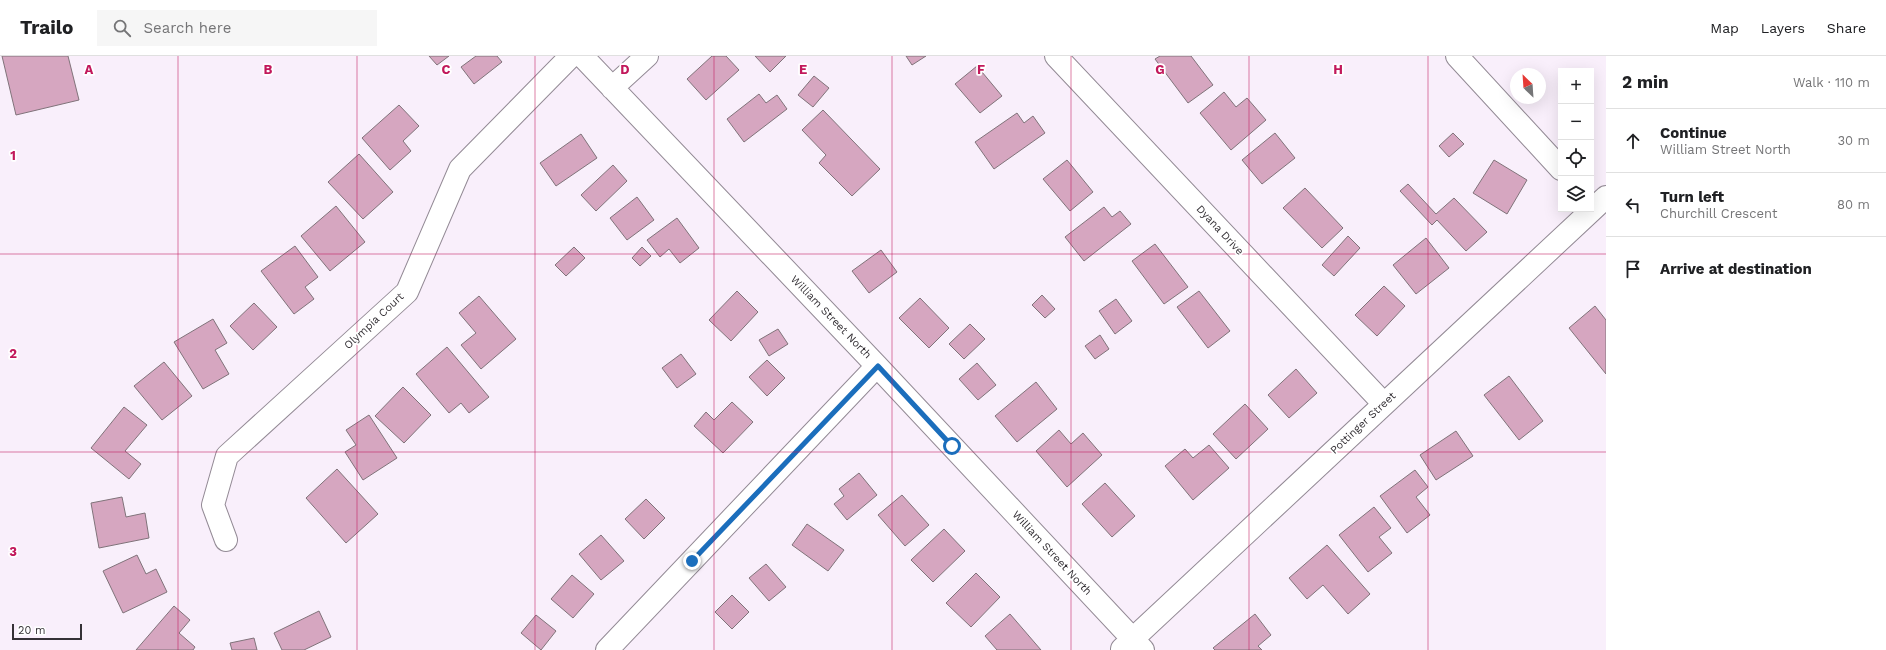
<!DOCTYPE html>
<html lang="en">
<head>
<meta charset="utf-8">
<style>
	:root { --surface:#fff; --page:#f6f6f6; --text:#202124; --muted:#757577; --line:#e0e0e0 }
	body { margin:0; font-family:"Work Sans",sans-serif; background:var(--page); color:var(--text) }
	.controls { position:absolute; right:12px; top:12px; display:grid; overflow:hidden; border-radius:0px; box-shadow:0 4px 16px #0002 }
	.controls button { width:36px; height:36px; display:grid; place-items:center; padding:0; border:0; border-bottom:1px solid var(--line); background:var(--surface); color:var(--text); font:20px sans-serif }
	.compass { position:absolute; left:1510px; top:12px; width:36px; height:36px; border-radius:50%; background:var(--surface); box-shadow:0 4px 16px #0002; rotate:335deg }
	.scale { position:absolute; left:12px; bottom:10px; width:70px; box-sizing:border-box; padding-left:4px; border:2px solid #353136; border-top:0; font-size:11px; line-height:14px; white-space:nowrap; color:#353136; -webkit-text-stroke:3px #fff; paint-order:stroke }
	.stop { position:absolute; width:12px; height:12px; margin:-9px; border:3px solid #1b6ebc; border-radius:50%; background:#fff }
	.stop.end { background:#1b6ebc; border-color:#fff; box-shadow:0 1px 4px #0008 }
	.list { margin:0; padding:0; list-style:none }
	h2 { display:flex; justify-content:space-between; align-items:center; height:52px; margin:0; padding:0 16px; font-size:17px }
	h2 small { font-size:13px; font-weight:400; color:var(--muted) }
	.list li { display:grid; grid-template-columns:26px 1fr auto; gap:12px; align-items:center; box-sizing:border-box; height:64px; padding:0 16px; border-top:1px solid var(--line) }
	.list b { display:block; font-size:15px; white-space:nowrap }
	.list p { margin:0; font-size:13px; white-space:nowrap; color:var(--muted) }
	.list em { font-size:13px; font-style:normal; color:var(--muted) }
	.icon { flex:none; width:22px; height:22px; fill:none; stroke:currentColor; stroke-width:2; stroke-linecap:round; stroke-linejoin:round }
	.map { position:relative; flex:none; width:1606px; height:594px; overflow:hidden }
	header { display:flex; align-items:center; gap:24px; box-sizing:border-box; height:56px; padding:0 20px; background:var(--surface); border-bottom:1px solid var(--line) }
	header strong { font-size:19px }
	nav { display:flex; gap:22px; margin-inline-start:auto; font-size:14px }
	.search { width:280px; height:36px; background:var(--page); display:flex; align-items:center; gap:10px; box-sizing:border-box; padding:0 14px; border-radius:0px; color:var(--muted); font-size:15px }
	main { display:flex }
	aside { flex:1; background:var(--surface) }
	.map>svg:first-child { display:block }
	.building { fill:#d6a6c0; stroke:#80737a }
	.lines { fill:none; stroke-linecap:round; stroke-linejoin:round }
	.minor-casing { stroke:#938a95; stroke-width:24 }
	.minor { stroke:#fff; stroke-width:22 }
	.route { stroke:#1b6ebc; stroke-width:5 }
	.grid { fill:none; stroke:#c2185b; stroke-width:1; stroke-opacity:0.55 }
	.labels { text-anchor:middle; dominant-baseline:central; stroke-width:3.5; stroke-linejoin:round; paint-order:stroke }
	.street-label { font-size:11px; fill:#353136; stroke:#fff }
	.grid-label { font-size:13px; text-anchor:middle; font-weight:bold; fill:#c2185b; stroke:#fff; stroke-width:3.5; stroke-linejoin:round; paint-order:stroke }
</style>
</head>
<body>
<header>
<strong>Trailo</strong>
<div class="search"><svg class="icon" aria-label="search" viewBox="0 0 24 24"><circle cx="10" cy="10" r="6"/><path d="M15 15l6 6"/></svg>Search here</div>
<nav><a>Map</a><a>Layers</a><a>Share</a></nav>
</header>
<main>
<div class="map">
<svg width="1606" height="594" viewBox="0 0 1606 594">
	<rect width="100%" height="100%" fill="#f9effb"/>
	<path class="building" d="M2,0H68L79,44L16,59Z
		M429,0H449L437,9Z
		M476,0H497L502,6L474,28L461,11Z
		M712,0H726L739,14L706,44L687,23Z
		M755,0H786L770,16Z
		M906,0H926L912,9Z
		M1160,0H1191L1213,29L1188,47L1155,3Z
		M977,10L1002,40L980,57L955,28Z
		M814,20L829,32L813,51L798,39Z
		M1224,36L1236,51L1247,42L1266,64L1231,94L1200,57Z
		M759,38L766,47L777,39L787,53L744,86L727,63Z
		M399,49L419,70L403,85L411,95L390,114L362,82Z
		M823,54L880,113L852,140L819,107L826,99L802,74Z
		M1017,57L1024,67L1033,60L1045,77L994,113L975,86Z
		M1275,77L1295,102L1262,128L1242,104Z
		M1453,77L1464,88L1449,101L1439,90Z
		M581,78L597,102L556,130L540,107Z
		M359,98L393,136L363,163L328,126Z
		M1067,104L1093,136L1070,155L1043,123Z
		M1494,104L1527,124L1507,158L1473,137Z
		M613,109L627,125L596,155L581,139Z
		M1408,128L1436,158L1454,142L1487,176L1466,195L1437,164L1432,169L1400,135Z
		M1305,132L1343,172L1322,192L1283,152Z
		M637,141L654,164L627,184L610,162Z
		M336,150L365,186L330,215L301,180Z
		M1104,151L1112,161L1120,155L1131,168L1084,205L1065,181Z
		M677,162L699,192L680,207L669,193L660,201L647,184Z
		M1348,180L1360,192L1334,220L1322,209Z
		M1426,182L1449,212L1416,238L1393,209Z
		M1155,188L1188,231L1164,248L1132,205Z
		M295,190L318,221L305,231L314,243L294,258L261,215Z
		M574,191L585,202L566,220L555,209Z
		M642,191L651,200L640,210L632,202Z
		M881,194L897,216L869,237L852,215Z
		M1384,230L1405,250L1377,280L1355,259Z
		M737,235L758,256L731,285L709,264Z
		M1199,235L1230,275L1208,292L1177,251Z
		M1042,239L1055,253L1045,262L1032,249Z
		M479,240L516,283L481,313L461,289L476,277L459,257Z
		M920,242L949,272L929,292L899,262Z
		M1116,243L1132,265L1115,278L1099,255Z
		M254,247L277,271L253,294L230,270Z
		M1595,250L1606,264V318L1569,272Z
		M213,263L227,287L215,294L229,318L203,333L174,286Z
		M970,268L985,283L964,303L949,288Z
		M778,273L788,288L769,300L759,284Z
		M1100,279L1109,293L1095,303L1085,290Z
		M447,291L489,341L469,357L461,347L449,357L416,318Z
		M681,298L696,318L677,332L662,312Z
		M767,304L785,322L767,340L749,321Z
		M164,306L192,340L162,364L134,330Z
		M977,307L996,329L978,344L959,323Z
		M1296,313L1317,337L1289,362L1268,339Z
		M1509,320L1543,365L1519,384L1484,339Z
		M1036,326L1057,353L1017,386L995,360Z
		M403,331L431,359L404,387L375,360Z
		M732,346L753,366L723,397L694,370L706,356L714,364Z
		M1245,348L1268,373L1236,403L1213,378Z
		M124,351L147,369L125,395L141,408L129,423L91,392Z
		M369,359L397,402L363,424L345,396L356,389L346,374Z
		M1059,374L1071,388L1083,377L1102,399L1067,431L1036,395Z
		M1456,375L1473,400L1436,424L1420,399Z
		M1209,389L1229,412L1193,444L1165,410L1185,393L1193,402Z
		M337,413L378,458L346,487L306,442Z
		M1415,414L1428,431L1416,441L1430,459L1407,477L1380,440Z
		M859,417L877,439L847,464L834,448L844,440L839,433Z
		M1105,427L1135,460L1112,481L1082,448Z
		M902,439L929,469L905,490L878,459Z
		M122,441L126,461L145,457L149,482L99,492L91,447Z
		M646,443L665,462L644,483L625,463Z
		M1374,451L1391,472L1379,481L1392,497L1368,516L1339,479Z
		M807,468L844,494L828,515L792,489Z
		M944,473L965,495L933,526L911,504Z
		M601,479L624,505L601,524L579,498Z
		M1327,489L1370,538L1348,558L1323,529L1307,543L1289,522Z
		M137,499L146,518L156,513L167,536L123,557L103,515Z
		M766,508L786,531L769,545L749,522Z
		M976,517L1000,541L971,571L946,547Z
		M572,519L594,538L573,562L551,543Z
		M732,539L749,556L732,573L715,556Z
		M174,550L190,564L179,577L195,591L193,594H136Z
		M319,555L331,581L304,594H282L274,577Z
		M1010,558L1041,594H997L985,580Z
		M1255,558L1271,579L1258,590L1262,594H1215L1213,592Z
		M536,559L556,575L541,594L521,577Z
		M254,582L257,594H232L230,587Z"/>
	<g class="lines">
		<defs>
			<path id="minor" d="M582,0L877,310L1143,594
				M1056,0L1384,348
				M1457,0L1561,113
				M612,32L647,0
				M226,484L213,449L227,400L407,236L460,113L571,0
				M1122,593L1606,141
				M607,594L877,310"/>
		</defs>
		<use href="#minor" class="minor-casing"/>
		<use href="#minor" class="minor"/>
	</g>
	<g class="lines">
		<path class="route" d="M692,505L878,310L952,390"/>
	</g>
	<path class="grid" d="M178,0V594M357,0V594M535,0V594M714,0V594M892,0V594M1071,0V594M1249,0V594M1428,0V594M0,198H1606M0,396H1606"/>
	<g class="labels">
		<g class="street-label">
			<text transform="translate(1220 174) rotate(47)">Dyana Drive</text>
			<text transform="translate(831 261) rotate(46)">William Street North</text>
			<text transform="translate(374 265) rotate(-43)">Olympia Court</text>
			<text transform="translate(1363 367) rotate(-43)">Pottinger Street</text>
			<text transform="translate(1052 497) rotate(47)">William Street North</text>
		</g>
	</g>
	<g class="grid-label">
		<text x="89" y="18">A</text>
		<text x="268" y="18">B</text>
		<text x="446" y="18">C</text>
		<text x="625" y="18">D</text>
		<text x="803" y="18">E</text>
		<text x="981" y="18">F</text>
		<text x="1160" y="18">G</text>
		<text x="1338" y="18">H</text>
		<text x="13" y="104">1</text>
		<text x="13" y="302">2</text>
		<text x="13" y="500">3</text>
	</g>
</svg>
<div class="controls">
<button>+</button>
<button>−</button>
<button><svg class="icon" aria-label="locate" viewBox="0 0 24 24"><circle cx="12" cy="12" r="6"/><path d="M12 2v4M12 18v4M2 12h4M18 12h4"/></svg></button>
<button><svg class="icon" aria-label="layers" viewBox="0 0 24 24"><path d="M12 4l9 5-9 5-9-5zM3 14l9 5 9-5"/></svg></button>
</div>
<svg class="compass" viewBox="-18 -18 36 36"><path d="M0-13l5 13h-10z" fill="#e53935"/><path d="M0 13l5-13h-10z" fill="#757577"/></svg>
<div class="scale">20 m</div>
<div class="stop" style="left:952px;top:390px"></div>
<div class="stop end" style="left:692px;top:505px"></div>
</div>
<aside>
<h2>2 min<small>Walk · 110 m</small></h2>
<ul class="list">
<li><svg class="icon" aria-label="ahead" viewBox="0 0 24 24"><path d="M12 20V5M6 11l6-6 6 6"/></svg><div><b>Continue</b><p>William Street North</p></div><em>30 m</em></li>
<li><svg class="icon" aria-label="left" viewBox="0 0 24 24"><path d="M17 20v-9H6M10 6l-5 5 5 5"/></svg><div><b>Turn left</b><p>Churchill Crescent</p></div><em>80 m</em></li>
<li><svg class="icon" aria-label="arrive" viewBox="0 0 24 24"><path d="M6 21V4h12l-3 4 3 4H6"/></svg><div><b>Arrive at destination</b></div></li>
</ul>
</aside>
</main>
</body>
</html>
